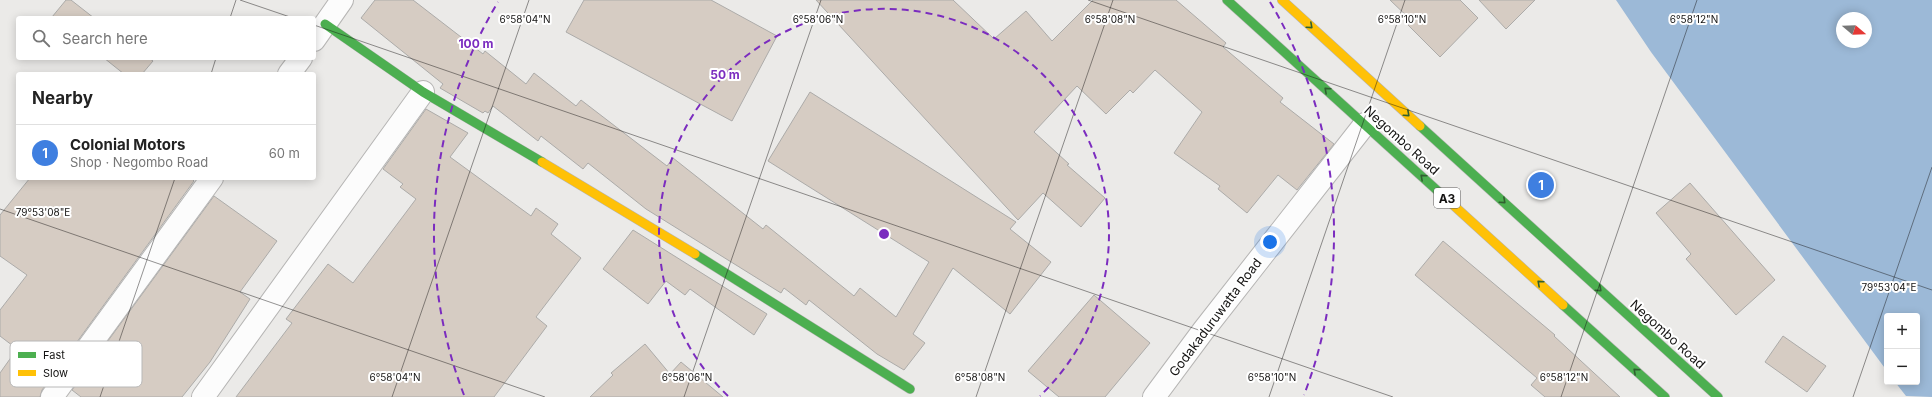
<!DOCTYPE html>
<html lang="en">
<head>
<meta charset="utf-8">
<style>
	:root { --surface:#fff; --page:#f6f6f6; --text:#222; --muted:#767676; --line:#e0e0e0; --accent:#111827 }
	body { margin:0; font-family:Inter,sans-serif; background:var(--page); color:var(--text) }
	.controls { position:absolute; right:12px; bottom:12px; display:grid; overflow:hidden; border-radius:4px; box-shadow:0 2px 10px #0003 }
	.controls button { width:36px; height:36px; display:grid; place-items:center; padding:0; border:0; border-bottom:1px solid var(--line); background:var(--surface); color:var(--text); font:20px sans-serif }
	.compass { position:absolute; left:1836px; top:12px; width:36px; height:36px; border-radius:50%; background:var(--surface); box-shadow:0 2px 10px #0003; rotate:109deg }
	.you { position:absolute; left:1270px; top:242px; width:14px; height:14px; margin:-10px; border:3px solid #fff; border-radius:50%; background:#1a73e8; box-shadow:0 0 0 6px #1a73e833 }
	.badge { display:grid; place-items:center; width:26px; height:26px; border-radius:50%; background:var(--accent); color:#fff; font-size:13px; font-weight:700 }
	.pin { position:absolute; translate:-50% -50%; border:2px solid #fff; box-shadow:0 1px 4px #0006 }
	.list { margin:0; padding:0; list-style:none }
	h2 { display:flex; justify-content:space-between; align-items:center; height:52px; margin:0; padding:0 16px; font-size:17px }
	h2 small { font-size:13px; font-weight:400; color:var(--muted) }
	.list li { display:grid; grid-template-columns:26px 1fr auto; gap:12px; align-items:center; box-sizing:border-box; height:56px; padding:0 16px; border-top:1px solid var(--line) }
	.list b { display:block; font-size:15px; white-space:nowrap }
	.list p { margin:0; font-size:13px; white-space:nowrap; color:var(--muted) }
	.list em { font-size:13px; font-style:normal; color:var(--muted) }
	.icon { flex:none; width:22px; height:22px; fill:none; stroke:currentColor; stroke-width:2; stroke-linecap:round; stroke-linejoin:round }
	.map { position:relative; flex:none; width:1932px; height:397px; overflow:hidden }
	.search { position:absolute; background:var(--surface); box-shadow:0 2px 10px #0003; left:16px; top:16px; width:300px; height:44px; display:flex; align-items:center; gap:10px; box-sizing:border-box; padding:0 14px; border-radius:4px; color:var(--muted); font-size:15px }
	.panel { position:absolute; background:var(--surface); box-shadow:0 2px 10px #0003; left:16px; top:72px; width:300px; height:108px; border-radius:4px }
	.map>svg:first-child { display:block }
	.water { fill:#9cb9d7; fill-rule:evenodd }
	.building { fill:#d6ccc3; stroke:#acaba9 }
	.lines { fill:none; stroke-linecap:round; stroke-linejoin:round }
	.street-casing { stroke:#b6b5b4; stroke-width:24 }
	.fast-casing { stroke:#b6b5b4; stroke-width:10 }
	.slow-casing { stroke:#b6b5b4; stroke-width:10 }
	.street { stroke:#fcfcfc; stroke-width:22 }
	.fast { stroke:#4caf50; stroke-width:9 }
	.slow { stroke:#ffc107; stroke-width:9 }
	.oneway { stroke:#306030 }
	.ticks { fill:none; stroke:#131211; stroke-width:1; stroke-opacity:0.45 }
	.ring { fill:none; stroke:#7b2cbf; stroke-width:2; stroke-dasharray:7 5 }
	.labels { text-anchor:middle; dominant-baseline:central; stroke-width:4; stroke-linejoin:round; paint-order:stroke }
	.shield { fill:#fff; stroke:#5a5958; stroke-width:1 }
	.shield-label { font-size:12px; font-weight:bold; fill:#131211 }
	.street-label { font-size:13px; fill:#131211; stroke:#fff }
	.key { fill:#fff; stroke:#b8b8b8; stroke-width:1 }
	.key-label { font-size:11px; fill:#131211 }
	.ticks-label { font-size:10px; text-anchor:middle; fill:#131211; stroke:#fff; stroke-width:4; stroke-linejoin:round; paint-order:stroke }
	.centre { fill:#7b2cbf; stroke:#fff; stroke-width:2 }
	.ring-label { font-size:12px; text-anchor:middle; font-weight:bold; fill:#7b2cbf; stroke:#fff; stroke-width:4; stroke-linejoin:round; paint-order:stroke }
</style>
</head>
<body>
<div class="map">
<svg width="1932" height="397" viewBox="0 0 1932 397">
	<rect width="100%" height="100%" fill="#ebeae8"/>
	<path class="water" d="M1616,0H1932V397L1906,396L1895,382H1917V316H1887V371L1651,52ZM1842,18H1866V42H1842Z"/>
	<path class="building" d="M66,0H71L94,18H53L52,17Z
		M375,0H413L483,54L485,51L526,84L534,73L576,106L581,100L667,166L673,158L763,229L766,225L854,296L860,288L896,317L929,262L768,161L810,92L1016,222L1010,229L1051,262L1010,314L953,268L913,334L925,343L904,370L877,354L809,300L806,305L784,288L781,293L646,209L588,163L583,169L541,136L538,141L493,106L488,113L485,111L483,113L440,88L443,84L361,18Z
		M584,0H711L777,36L732,121L566,32Z
		M816,0H953L994,39L1026,11L1052,41L1093,0H1176L1226,43L1223,47L1283,98L1280,102L1334,144L1297,190L1278,175L1247,213L1218,189L1220,186L1174,153L1202,112L1155,70L1133,93L1130,90L1106,114L1077,86L1034,132L1069,164L1067,165L1105,198L1081,227L1043,193L1018,220Z
		M1390,0H1460L1478,18L1440,57L1408,25L1412,21Z
		M1479,0H1535L1506,29Z
		M104,58H149L153,61L142,74H124Z
		M426,109L468,133L450,157L531,216L536,208L558,224L551,234L581,258L536,317L547,326L494,397H236L292,323L286,319L328,264L353,283L416,199L400,187L403,184L383,169Z
		M30,178H191L194,181L42,390L40,397H0V373L17,349L0,336V310L27,275L0,256V215Z
		M1690,183L1775,280L1736,315L1686,259L1691,254L1656,213Z
		M214,196L277,241L240,292L250,299L210,362L182,397H81L72,390Z
		M633,230L767,314L754,335L690,289L685,295L666,281L648,304L603,269Z
		M1443,241L1555,335L1554,336L1620,397H1545L1531,385L1537,378L1415,275Z
		M1094,295L1150,343L1105,397H1059L1028,371Z
		M1783,336L1826,366L1807,392L1765,362Z
		M645,344L670,374L681,362L723,397H590L613,375L611,373Z"/>
	<g class="lines">
		<defs>
			<path id="street" d="M314,40L342,0
				M289,74L301,58
				M52,397L212,178
				M203,397L423,92
				M1154,397L1203,331L1365,124"/>
			<path id="fast" d="M1227,0L1440,193
				M325,24L423,92L542,162
				M1420,126L1718,397
				M695,254L910,389
				M1563,305L1665,397"/>
			<path id="slow" d="M1282,0L1420,126
				M542,162L695,254
				M1440,193L1563,305"/>
		</defs>
		<use href="#street" class="street-casing"/>
		<use href="#fast" class="fast-casing"/>
		<use href="#slow" class="slow-casing"/>
		<use href="#street" class="street"/>
		<use href="#fast" class="fast"/>
		<use href="#slow" class="slow"/>
	</g>
	<defs><path id="oneway-chevron" d="M-2-3.5L2.5 0L-2 3.5" fill="none" stroke-width="1.6" stroke-linecap="round" stroke-linejoin="round"/></defs>
	<g class="oneway">
		<use href="#oneway-chevron" transform="translate(1310 26) rotate(42)"/>
		<use href="#oneway-chevron" transform="translate(1327 90) rotate(-138)"/>
		<use href="#oneway-chevron" transform="translate(1407 114) rotate(42)"/>
		<use href="#oneway-chevron" transform="translate(1423 177) rotate(-138)"/>
		<use href="#oneway-chevron" transform="translate(1503 201) rotate(42)"/>
		<use href="#oneway-chevron" transform="translate(1540 283) rotate(-138)"/>
		<use href="#oneway-chevron" transform="translate(1599 289) rotate(42)"/>
		<use href="#oneway-chevron" transform="translate(1636 371) rotate(-138)"/>
	</g>
	<path class="ticks" d="M240,0L293,18M1088,0L1932,290M230,18L236,0M314,25L1393,397M211,74L216,58M0,209L545,397M100,397L175,178M392,397L529,0M684,397L821,0M976,397L1113,0M1269,397L1405,0M1561,397L1697,0M1853,397L1932,167"/>
	<g class="ring">
		<path d="M728 396A225 225 0 1 1 1040 396"/>
		<path d="M464 395A450 450 0 0 1 498 2M1270 2A450 450 0 0 1 1304 395"/>
	</g>
	<g class="labels">
		<rect class="shield" x="1434" y="188" width="26" height="20" rx="3"/>
		<g class="shield-label">
			<text x="1447" y="198">A3</text>
		</g>
		<g class="street-label">
			<text transform="translate(1402 140) rotate(42)">Negombo Road</text>
			<text transform="translate(1215 317) rotate(-53)">Godakaduruwatta Road</text>
			<text transform="translate(1668 334) rotate(42)">Negombo Road</text>
		</g>
	</g>
	<rect x="10" y="341" width="132" height="46" rx="6" class="key"/>
	<rect x="18" y="352" width="18" height="6" fill="#4caf50"/>
	<rect x="18" y="370" width="18" height="6" fill="#ffc107"/>
	<g class="key-label">
		<text x="43" y="359">Fast</text>
		<text x="43" y="377">Slow</text>
	</g>
	<g class="ticks-label">
		<text x="525" y="23">6°58'04"N</text>
		<text x="1110" y="23">6°58'08"N</text>
		<text x="1694" y="23">6°58'12"N</text>
		<text x="818" y="23">6°58'06"N</text>
		<text x="1402" y="23">6°58'10"N</text>
		<text x="43" y="216">79°53'08"E</text>
		<text x="1889" y="291">79°53'04"E</text>
		<text x="395" y="381">6°58'04"N</text>
		<text x="687" y="381">6°58'06"N</text>
		<text x="980" y="381">6°58'08"N</text>
		<text x="1272" y="381">6°58'10"N</text>
		<text x="1564" y="381">6°58'12"N</text>
	</g>
	<circle cx="884" cy="234" r="6" class="centre"/>
	<g class="ring-label">
		<text x="476" y="48">100 m</text>
		<text x="725" y="79">50 m</text>
	</g>
</svg>
<div class="controls">
<button>+</button>
<button>−</button>
</div>
<svg class="compass" viewBox="-18 -18 36 36"><path d="M0-13l5 13h-10z" fill="#e53935"/><path d="M0 13l5-13h-10z" fill="#767676"/></svg>
<div class="you"></div>
<div class="pin badge" style="left:1541px;top:185px;background:#3f7fe0">1</div>
<div class="search"><svg class="icon" aria-label="search" viewBox="0 0 24 24"><circle cx="10" cy="10" r="6"/><path d="M15 15l6 6"/></svg>Search here</div>
<section class="panel">
<h2>Nearby<small></small></h2>
<ul class="list">
<li><span class="badge" style="background:#3f7fe0">1</span><div><b>Colonial Motors</b><p>Shop · Negombo Road</p></div><em>60 m</em></li>
</ul>
</section>
</div>
</body>
</html>
